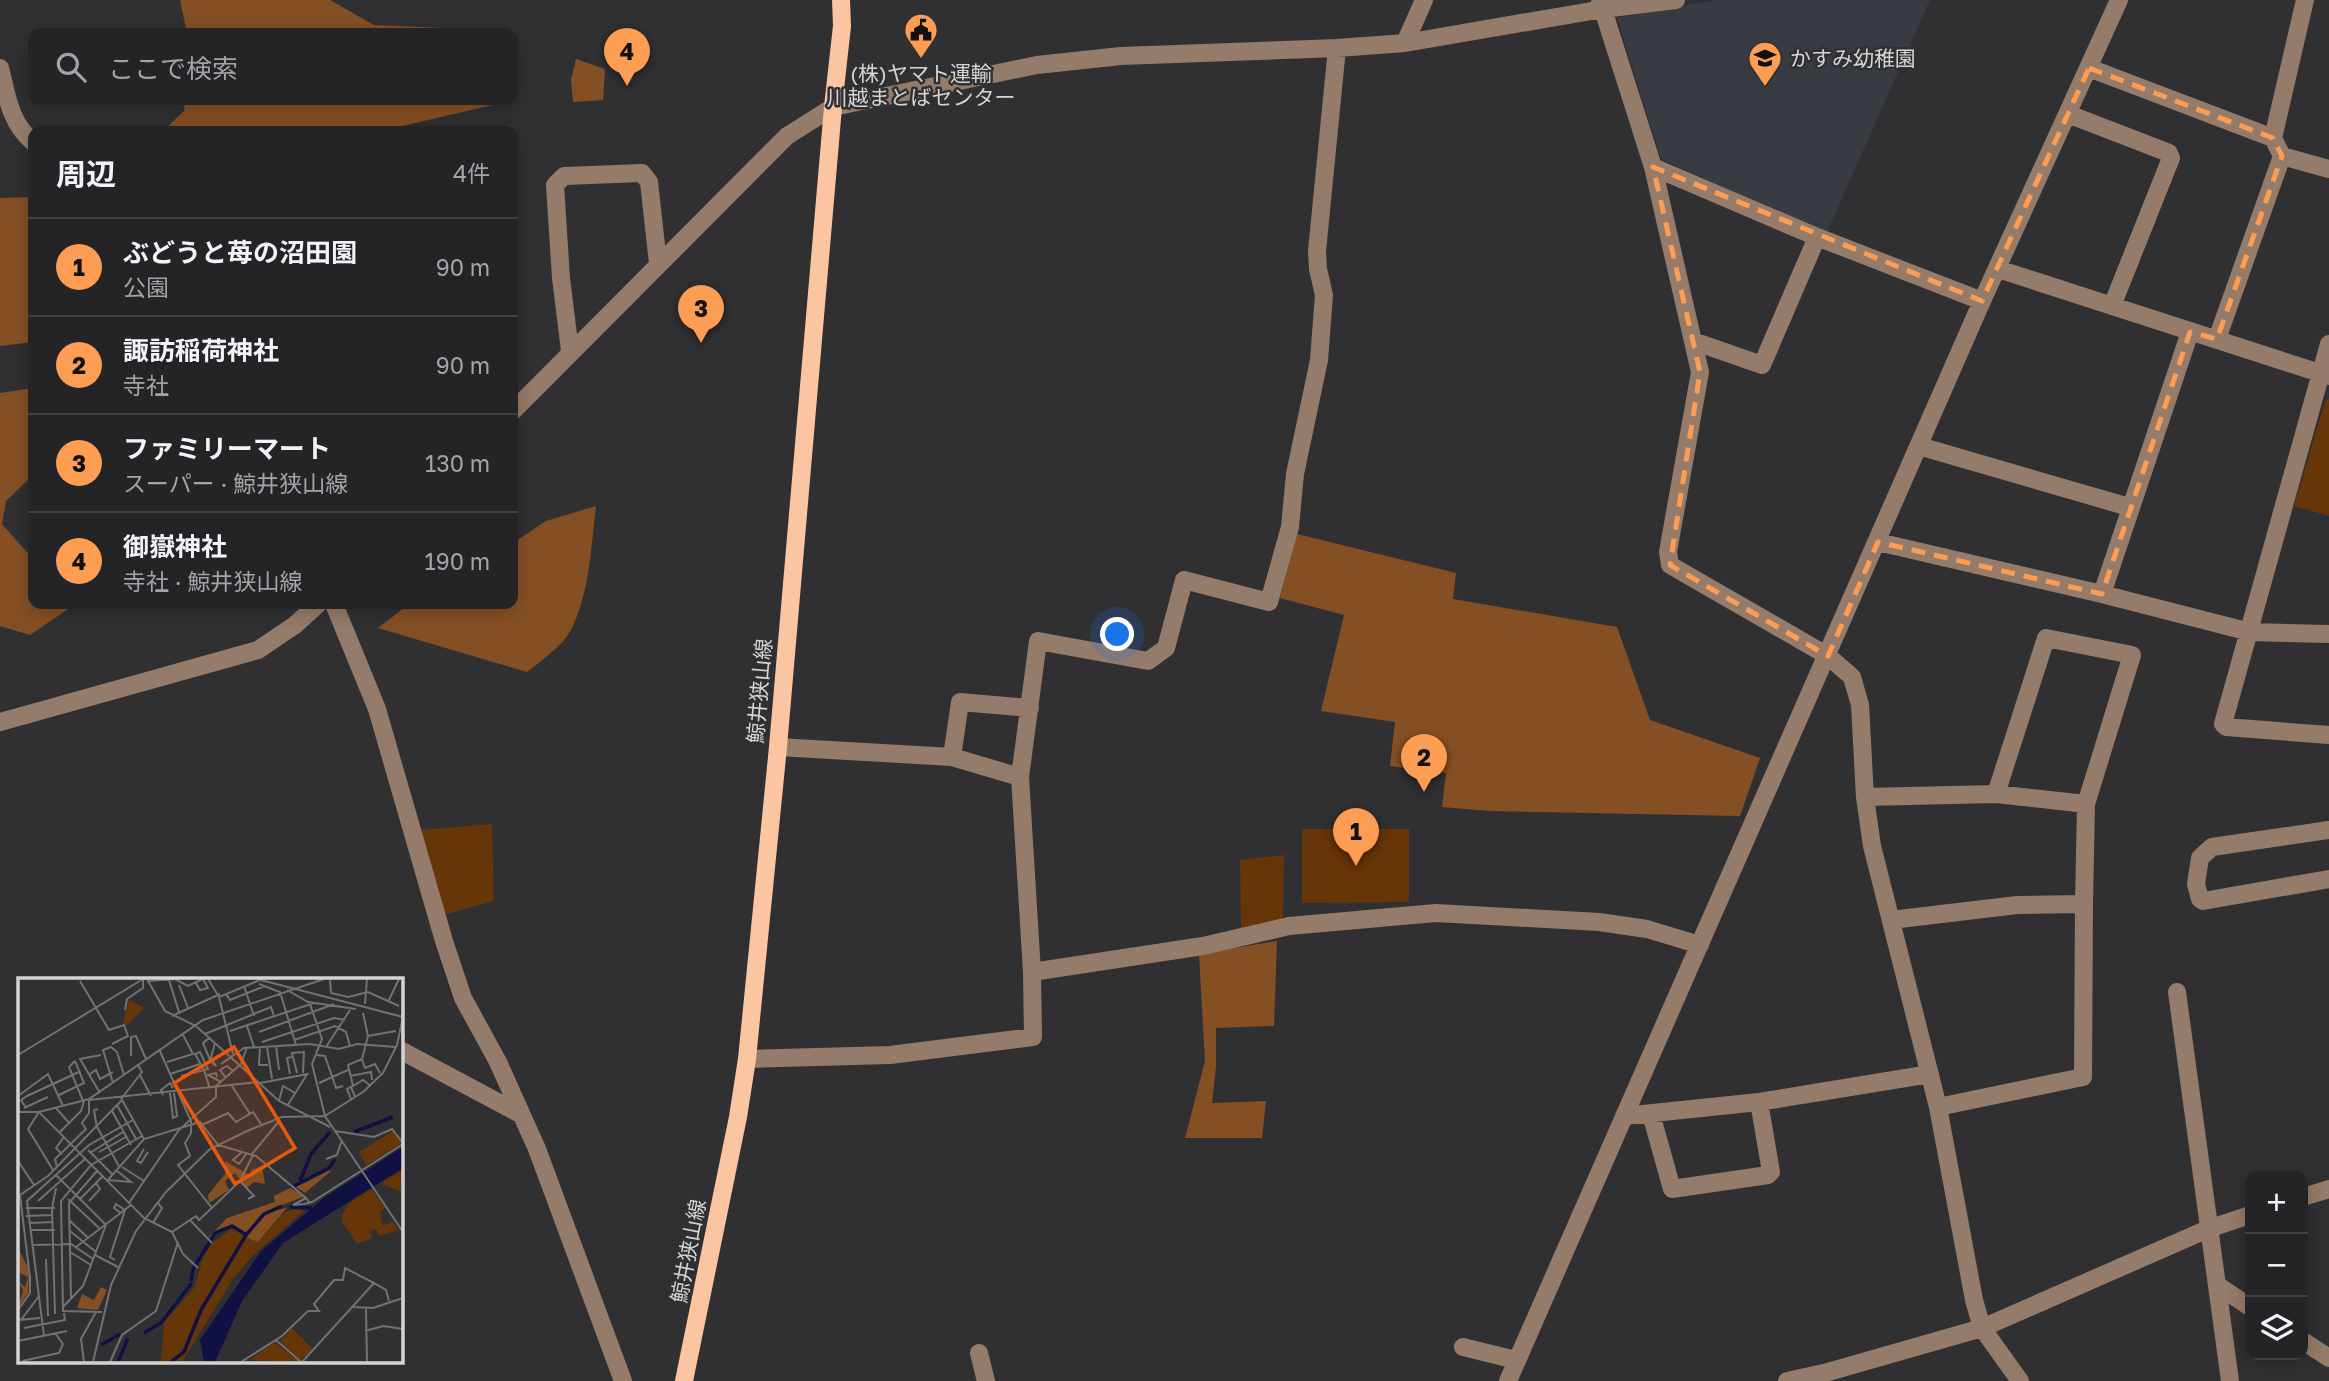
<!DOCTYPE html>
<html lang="ja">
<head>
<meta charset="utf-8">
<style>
	:root { --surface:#242426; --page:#2c2c2e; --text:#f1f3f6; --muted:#a3a4a7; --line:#414143; --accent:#fc9d53 }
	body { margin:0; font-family:"Golos Text","Noto Sans JP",sans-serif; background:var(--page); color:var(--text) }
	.controls { position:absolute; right:21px; bottom:21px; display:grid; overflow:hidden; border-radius:14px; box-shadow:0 4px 18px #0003 }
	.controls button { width:63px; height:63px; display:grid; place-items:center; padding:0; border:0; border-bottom:2px solid var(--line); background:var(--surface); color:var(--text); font:35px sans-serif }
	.you { position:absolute; left:1118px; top:635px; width:24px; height:24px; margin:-18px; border:5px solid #fff; border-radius:50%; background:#1a73e8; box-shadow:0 0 0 10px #1a73e833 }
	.badge { display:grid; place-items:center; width:46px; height:46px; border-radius:50%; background:var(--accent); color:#111; font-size:23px; font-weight:700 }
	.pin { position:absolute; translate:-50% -58px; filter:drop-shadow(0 2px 4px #0008) }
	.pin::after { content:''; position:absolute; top:37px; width:24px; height:21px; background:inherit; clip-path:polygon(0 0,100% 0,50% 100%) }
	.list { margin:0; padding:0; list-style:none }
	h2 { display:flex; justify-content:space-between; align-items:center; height:91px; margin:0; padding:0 28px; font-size:30px }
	h2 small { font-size:23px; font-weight:400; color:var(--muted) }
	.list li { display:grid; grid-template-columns:46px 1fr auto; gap:21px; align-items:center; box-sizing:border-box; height:98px; padding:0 28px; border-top:2px solid var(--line) }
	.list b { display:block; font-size:26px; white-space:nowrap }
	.list p { margin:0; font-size:23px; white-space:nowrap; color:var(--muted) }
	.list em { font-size:23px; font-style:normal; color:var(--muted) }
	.icon { flex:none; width:38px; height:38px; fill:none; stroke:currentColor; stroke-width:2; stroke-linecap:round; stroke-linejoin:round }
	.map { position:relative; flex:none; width:2329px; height:1381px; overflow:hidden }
	.search { position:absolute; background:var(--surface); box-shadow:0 4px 18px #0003; left:28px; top:28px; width:490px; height:77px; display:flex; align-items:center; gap:18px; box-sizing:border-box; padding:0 24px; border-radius:14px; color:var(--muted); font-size:26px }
	.panel { position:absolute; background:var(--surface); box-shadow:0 4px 18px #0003; left:28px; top:126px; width:490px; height:483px; border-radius:14px }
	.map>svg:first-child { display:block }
	.built { fill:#393b43 }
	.green { fill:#663508 }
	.forest { fill:#854f24 }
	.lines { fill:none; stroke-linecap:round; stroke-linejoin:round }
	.minor { stroke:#957b69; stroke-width:18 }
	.major { stroke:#fac5a0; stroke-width:18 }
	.marked { fill:none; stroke:#fc9d53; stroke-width:5; stroke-dasharray:14 9; stroke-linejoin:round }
	.labels { text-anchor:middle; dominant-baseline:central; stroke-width:5; stroke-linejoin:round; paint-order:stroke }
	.poi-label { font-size:21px; fill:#d3d4d5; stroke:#303033; text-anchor:start }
	.street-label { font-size:21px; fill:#d3d4d5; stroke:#303033 }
	.inset-river { fill:none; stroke:#101043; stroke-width:3.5 }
	.inset-road { fill:none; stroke:#717274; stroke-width:2 }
	.view { fill:#e8590c; fill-opacity:0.15; stroke:#e8590c; stroke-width:3.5 }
	.inset-edge { fill:none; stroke:#d3d4d5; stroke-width:3.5 }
</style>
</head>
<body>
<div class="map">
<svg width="2329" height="1381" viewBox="0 0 2329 1381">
	<rect width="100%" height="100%" fill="#303033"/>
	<path class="built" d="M1716,0H1930L1826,234L1661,159L1617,18Z"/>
	<path class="green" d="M2329,398V516L2294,506L2325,402Z
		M492,824L494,901L443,915L420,830Z
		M1302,829H1409V902L1302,903Z
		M1284,855L1283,918L1281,921L1241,930L1240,860Z"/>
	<path class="forest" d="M180,0H330L374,25L489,30L490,33H187Z
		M576,59L605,69L603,100L573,102L571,80Z
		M185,100H493V105L380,131H163L184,111Z
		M33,197V342L0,346V198Z
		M33,388V475L6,501L2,524L33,559V604L74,605L30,635L0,626V393Z
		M596,506C591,547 590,592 571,630C562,646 542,660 527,672L378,628L409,604H513V543L546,521Z
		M1297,534L1456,573L1453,599L1617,627L1650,720L1760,758L1740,816L1490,811L1442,807L1446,773L1390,766L1395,722L1321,711L1344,615L1280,598Z
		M1277,941L1274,1026L1216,1028V1066L1212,1103L1266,1101L1262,1138H1185L1205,1061L1199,954Z"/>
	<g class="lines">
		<path class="minor" d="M1600,0L1653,167L1700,372L1668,552L1670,565L1828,656L1852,677L1860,705L1865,797L1872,846L1938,1107L1974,1300L1982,1328L2020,1381
			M1405,43L1603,9L1676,0
			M0,68C7,96 10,123 33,142
			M2089,68L2273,138L2282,156L2329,169
			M2068,114L2169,153L2171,158L2112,306
			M2273,138L2305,0
			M1653,167L1817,237L1982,301
			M1998,269L2329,376
			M2217,339L2282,156
			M1693,341L1762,365L1817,237
			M2329,344L2223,724L2226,727L2329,735
			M570,351L561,278L555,185L564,176L642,173L649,182L658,263
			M513,411L787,136L833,107L1037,65L1121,56L1337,48L1405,43L1424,0
			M1919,446L2129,507
			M1878,542L2102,594L2250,632L2329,634
			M2102,594L2190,332
			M334,604L377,709L444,941L463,998L498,1062L537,1149L623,1381
			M0,722L258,650L295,625L318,604
			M778,747L952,757L960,702L1030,708
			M952,757L1020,777
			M1865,797L1996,794L2046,638L2132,655L2086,804L1996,794
			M2329,830L2212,847L2200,858L2196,884L2200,899L2203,901L2329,879
			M2084,904L2086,804
			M1891,920L2017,905L2084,904L2083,1077L1938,1107
			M1032,972L1203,946L1289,926L1436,913L1599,922L1647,929L1700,945
			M2177,992L2230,1381
			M402,1051L522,1115
			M747,1059L890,1055L1033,1037L1032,972L1020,777L1038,641L1148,661L1166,648L1184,580L1269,602L1290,527L1295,474L1319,360L1324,295L1318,269L1317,251L1337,48
			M1759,1102L1930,1074
			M1624,1116L1759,1102L1771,1172L1768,1175L1672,1189L1651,1114
			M2303,1197L2329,1189
			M2217,1285L2250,1307
			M2303,1341L2329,1358
			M1463,1347L1516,1360
			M979,1353L986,1381
			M1508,1381L1982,301L2119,0
			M1787,1381L1828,1372L1982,1328L2208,1229L2250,1215"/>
		<path class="major" d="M684,1381L738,1117L747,1059L778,747L833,107L842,26L841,0"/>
	</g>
	<path class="marked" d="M2089,68L2273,138L2282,156L2217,339L2190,332L2102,594L1878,542L1828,656L1670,565L1700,372L1653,167L1982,301Z"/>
	<defs>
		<symbol id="civic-pin" viewBox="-11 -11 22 30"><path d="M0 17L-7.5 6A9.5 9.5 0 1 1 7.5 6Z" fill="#fc9d53" stroke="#303033"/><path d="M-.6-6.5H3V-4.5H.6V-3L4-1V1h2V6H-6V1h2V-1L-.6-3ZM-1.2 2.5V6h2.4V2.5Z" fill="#111"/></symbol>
		<symbol id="school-pin" viewBox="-11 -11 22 30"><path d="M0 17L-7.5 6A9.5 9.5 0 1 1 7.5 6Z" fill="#fc9d53" stroke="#303033"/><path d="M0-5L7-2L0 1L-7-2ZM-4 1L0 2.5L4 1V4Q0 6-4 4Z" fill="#111"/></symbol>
	</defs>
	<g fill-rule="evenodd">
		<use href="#civic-pin" x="902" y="11" width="38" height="52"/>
		<use href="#school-pin" x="1746" y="39" width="38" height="52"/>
	</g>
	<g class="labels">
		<g class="poi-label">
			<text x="1790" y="58">かすみ幼稚園</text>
			<text x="921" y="73" text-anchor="middle">(株)ヤマト運輸<tspan x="921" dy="24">川越まとばセンター</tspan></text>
		</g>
		<g class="street-label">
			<text transform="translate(759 691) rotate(-85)">鯨井狭山線</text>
			<text transform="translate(688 1251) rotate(-79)">鯨井狭山線</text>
		</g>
	</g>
	<g transform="translate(18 978)">
		<rect width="385" height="385" fill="#303033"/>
		<path d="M111,21L126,30L107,49L105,44ZM375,153L384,165L348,187L341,174ZM385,193L383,214L365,206L367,202ZM353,211L367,230L362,234L365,248L375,243L380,252L361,258L358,251L352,254L354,260L339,266L324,244V237L331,225ZM278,231L286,233L234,278L215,301L164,384H143L146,344L176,310L186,277L195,264L215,250L240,264L267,234ZM274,350L295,371L282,382L262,363ZM256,364L281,384L232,382Z" fill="#663508"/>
		<path d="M207,183L233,198V192L244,188L247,206L236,204L229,210L217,195L207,203L211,212L191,225L190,217L207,196ZM314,192L287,215L278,209L310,193ZM272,210L287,218L247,234L269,230L240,264L228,259L232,251L226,256L213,248L190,260L209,240L257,224L256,218ZM0,270L11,291L10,315L0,330L5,312L0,303L7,309L10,299L0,294ZM83,309L89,312L80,332L59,330L64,316L76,322Z" fill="#854f24"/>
		<path d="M385,169V190L265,265L224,323L197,384H186L182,362L243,273L307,219Z" fill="#101043"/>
		<path class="inset-river" d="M336,154L375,139M282,203L293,176L312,154M276,208L311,190L317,181M272,229L294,230M173,303L175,291L197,255L214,248L227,256M126,355L143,345L174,305M83,367L102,356M100,384L110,360M153,384L166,374L183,332L228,257L246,236L264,228"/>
		<path class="inset-road" d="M129,1L147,33L178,48L261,123L312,149M190,1L201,19M239,1L385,39M312,1L313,15L330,19L350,14L381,28M151,2L161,34M62,3L91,52L106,47L110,58L94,66M130,3L157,1L170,8L185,1M178,5L182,12L190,10L185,1M241,6L262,14L278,67M161,7L170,30M226,8L236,38M269,12L290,24L338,31M208,16L212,22L247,8M370,24L381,1M292,26L304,61L294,86L307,138M347,26L349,1M107,32L109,21L125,10V1M345,35L350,58L344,81L330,87L335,108L345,102L353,108M154,38L202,16M385,39L379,67L365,95L345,114L307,138L385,254M229,48L236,69M212,53L296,25M241,54L316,26M187,56L253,29L256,38M350,58L378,53M191,60L185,65L192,82M276,62L317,48L328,54L332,68M244,64L316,40L327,42M258,68L261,92M242,69L241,87H250M249,69L254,101M308,69L332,32M141,71L173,143V155L167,165L172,178L160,187L194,230M215,76L201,19L242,2M0,77L125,1M299,77L307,78L318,110L325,108M113,78V59L118,58L128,81M193,80L198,88L192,83L197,65M344,81L347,90L357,86L362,95M57,83L51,89L65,123M149,84L175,76L164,55M203,86L226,70L292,66L321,71L339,66L377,69M279,95L274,75L286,74M285,95L286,73M72,96L78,92L82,101L95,94M152,96L182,86M272,96L269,80L274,79M122,97L133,118M163,98L186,92L190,91L182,74L177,76L186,92L192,111M332,98L353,94L354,102M199,99L198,95L190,97L203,104M208,100L202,92L209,88L215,93M95,105L85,72L93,69L99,74L106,97M242,105L290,96M301,105L330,92M214,108L232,136M82,115L62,81L83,77M152,115L155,140L159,138L156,115M41,117L66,105L57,83M145,117L143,112L152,105L155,110M0,118L30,96L45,128M103,121L124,94L120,87M333,121L329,111L333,109L337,119M71,122L241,104M261,123L265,108L277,115M99,127L118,161M7,128L3,122L9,118L61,94M269,128L290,95M6,130L30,119M38,130L52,146M94,133L113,167M0,134H21L71,121L185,42L306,1M184,147L210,135L218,144L235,134L243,146M79,149L102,190M79,150L76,132L80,131M317,153L356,159L374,151L385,165M41,155L63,133L66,123M126,171L119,183L123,185L130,174M70,172L95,197M81,174L108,159M224,174L215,182L221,186L229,175M72,175L105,154M44,176L38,170L46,159M234,176L262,142M308,181L319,177L324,162M0,183L16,207M39,189L37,181L68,151L64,145L71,135V121M104,189L126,203L161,152L198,119V108L223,86L229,69M35,192L10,151L21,134L126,240L154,254L165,276L180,290M38,197L88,247M90,202L113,204L99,193M89,203L126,161L182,144L200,167L238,178L288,220M222,203L236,218L230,221M50,221L81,250M62,221L85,198M20,223L67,181M71,223L82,211L78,205M111,225L126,203M292,225L288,220L275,227L286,226L294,224L385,166M8,230H37M103,235L96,230L98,226L107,232M8,238L34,237M51,242L69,259M172,242L194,265M11,245L35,244M135,245L144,230L139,224M13,252H37M52,253L78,274M154,254L178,238L181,242L198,226L222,203L235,177M15,267L53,266L75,281M58,269L113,227M52,274L73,287M77,277L100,289M28,281L30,338M97,282L92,279L107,232M356,305L368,312L371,323M65,308L88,247M53,322L51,225L79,193M45,329L65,308M335,329L355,330L385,320M348,331L349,384M0,332L12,315V300L2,217L30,198L104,122L126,161M84,334L45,333L43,223L73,187L124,158M37,336L34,230L38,210M0,342L22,340M3,342L21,318M6,350L47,342L46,335M347,353L365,348L385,351M26,358L9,223L71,167L115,142M258,362L283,384M0,363L49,353M4,383L41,375L45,366L37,355M66,384L63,361L78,334M75,384L93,307L118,253L148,214L192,171L229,153L264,139L307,138M92,384L104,357L138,333L160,264M223,384L264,358L290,333H301L296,326L316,302H325L327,290L356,305L284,384"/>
		<path class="view" d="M216,69L277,170L217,206L156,105Z"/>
		<rect width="385" height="385" class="inset-edge"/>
	</g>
</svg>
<div class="controls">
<button>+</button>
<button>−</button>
<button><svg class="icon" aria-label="layers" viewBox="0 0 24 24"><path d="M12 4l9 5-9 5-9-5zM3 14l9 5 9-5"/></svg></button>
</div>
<div class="you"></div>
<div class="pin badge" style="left:1356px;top:866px">1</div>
<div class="pin badge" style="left:1424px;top:792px">2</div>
<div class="pin badge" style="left:701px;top:343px">3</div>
<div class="pin badge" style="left:627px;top:86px">4</div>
<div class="search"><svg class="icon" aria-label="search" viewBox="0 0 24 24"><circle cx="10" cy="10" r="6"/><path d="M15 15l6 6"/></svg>ここで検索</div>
<section class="panel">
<h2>周辺<small>4件</small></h2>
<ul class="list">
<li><span class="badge">1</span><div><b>ぶどうと苺の沼田園</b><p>公園</p></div><em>90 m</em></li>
<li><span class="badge">2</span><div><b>諏訪稲荷神社</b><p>寺社</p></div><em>90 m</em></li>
<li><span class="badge">3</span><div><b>ファミリーマート</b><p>スーパー · 鯨井狭山線</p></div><em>130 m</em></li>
<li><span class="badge">4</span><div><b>御嶽神社</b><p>寺社 · 鯨井狭山線</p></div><em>190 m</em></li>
</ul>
</section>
</div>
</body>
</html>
